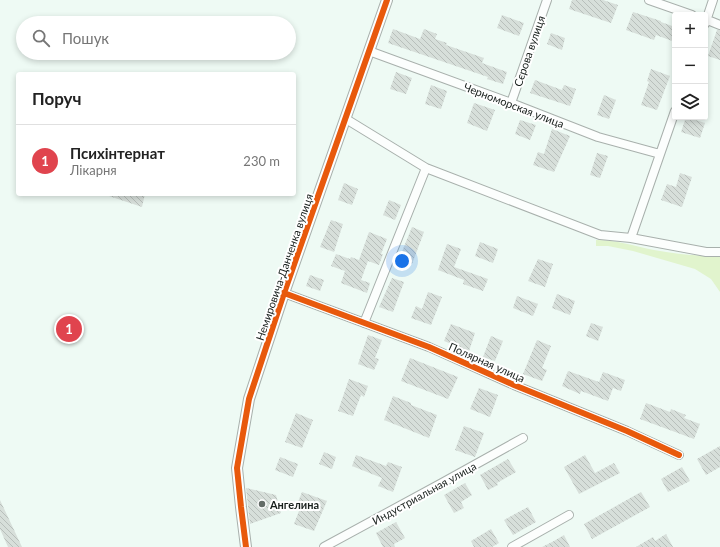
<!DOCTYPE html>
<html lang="uk">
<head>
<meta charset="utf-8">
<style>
	:root { --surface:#fff; --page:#f6f6f6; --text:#222; --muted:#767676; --line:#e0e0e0; --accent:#ea580c }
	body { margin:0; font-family:Lato,sans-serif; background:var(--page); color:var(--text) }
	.controls { position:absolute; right:12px; top:12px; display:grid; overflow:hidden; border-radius:4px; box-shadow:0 2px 6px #0003 }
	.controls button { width:36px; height:36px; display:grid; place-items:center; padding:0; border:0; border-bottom:1px solid var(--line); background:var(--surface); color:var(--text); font:20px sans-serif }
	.you { position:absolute; left:402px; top:261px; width:14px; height:14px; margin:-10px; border:3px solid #fff; border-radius:50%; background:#1a73e8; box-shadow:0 0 0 6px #1a73e833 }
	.badge { display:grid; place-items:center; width:26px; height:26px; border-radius:50%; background:var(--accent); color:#fff; font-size:13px; font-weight:700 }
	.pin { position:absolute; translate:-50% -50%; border:2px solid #fff; box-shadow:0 1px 4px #0006 }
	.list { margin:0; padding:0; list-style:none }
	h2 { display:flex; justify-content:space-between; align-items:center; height:52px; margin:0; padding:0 16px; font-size:17px }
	h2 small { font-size:13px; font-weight:400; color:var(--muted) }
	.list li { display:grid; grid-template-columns:26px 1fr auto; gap:12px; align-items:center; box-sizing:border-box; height:72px; padding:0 16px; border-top:1px solid var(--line) }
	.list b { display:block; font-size:15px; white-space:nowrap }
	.list p { margin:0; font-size:13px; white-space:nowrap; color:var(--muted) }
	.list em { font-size:13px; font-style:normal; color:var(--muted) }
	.icon { flex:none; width:22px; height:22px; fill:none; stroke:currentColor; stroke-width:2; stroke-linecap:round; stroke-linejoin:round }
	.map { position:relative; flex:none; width:720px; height:547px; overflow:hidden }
	.search { position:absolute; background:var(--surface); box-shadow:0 2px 6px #0003; left:16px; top:16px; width:280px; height:44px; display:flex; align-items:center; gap:10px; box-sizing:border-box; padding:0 14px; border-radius:22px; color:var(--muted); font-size:15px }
	.panel { position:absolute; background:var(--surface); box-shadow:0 2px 6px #0003; left:16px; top:72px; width:280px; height:124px; border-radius:4px }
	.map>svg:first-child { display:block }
	.green { fill:#e1f4cd }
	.building { fill:url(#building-back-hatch) }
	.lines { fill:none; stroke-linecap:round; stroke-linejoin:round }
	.minor-casing { stroke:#a8b0ac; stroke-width:10 }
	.tertiary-casing { stroke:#a8b0ac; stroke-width:12 }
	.minor { stroke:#fcfefd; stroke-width:8 }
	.tertiary { stroke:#fcfefd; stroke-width:10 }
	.cycleway-casing { stroke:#fff; stroke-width:8 }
	.cycleway { stroke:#e8590c; stroke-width:6 }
	.poi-dot { fill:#646c68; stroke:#fff; stroke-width:1.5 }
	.labels { text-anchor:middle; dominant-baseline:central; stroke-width:4; stroke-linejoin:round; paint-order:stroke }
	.street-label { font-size:11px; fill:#19201d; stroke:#fff }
	.poi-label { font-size:11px; font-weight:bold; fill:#19201d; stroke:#fff; text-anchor:start }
</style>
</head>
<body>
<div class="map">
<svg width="720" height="547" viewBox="0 0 720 547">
	<defs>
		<pattern id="building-back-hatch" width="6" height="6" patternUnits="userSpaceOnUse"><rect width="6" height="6" fill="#d7dfda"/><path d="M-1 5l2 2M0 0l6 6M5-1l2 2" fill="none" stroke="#b8bfbb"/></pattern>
	</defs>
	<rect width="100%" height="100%" fill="#eefaf4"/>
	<path class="green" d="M596,240C616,240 634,246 654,250C676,254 698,256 720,257V292L711,279L695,269L633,251L608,246H596Z"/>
	<path class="building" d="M572,0H603L618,5L611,23L569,9Z
		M633,12L661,21V22L675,27V42L656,35L654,40L626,30Z
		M502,15L524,23L519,36L497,28Z
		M393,29L420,39L424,29L437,34L435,39L447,43L446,45L484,58L482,63L507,72L503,84L487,79L488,77L388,43Z
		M717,30H720V60L708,56Z
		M551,33L565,38L562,50L547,44Z
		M651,69L670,76L657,110L641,105L649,82L647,81Z
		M396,72L412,78L406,94L390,89Z
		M535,80L562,90L564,85L576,89L570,106L530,93Z
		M431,85L447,91L441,109L425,104Z
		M604,95L616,100L609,119L597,115Z
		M474,103L495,110L487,131L467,123Z
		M686,117L705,123L700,138L681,132Z
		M520,120L536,125L530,140L515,134Z
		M552,129L570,136L554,172L533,165L538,152L544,154Z
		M597,153L608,156L600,178L590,175Z
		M680,173L692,177L682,207L661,200L667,184L676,187Z
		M344,183L358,189L352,205L338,200Z
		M106,194H145L142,207L106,195Z
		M389,200L401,205L395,220L383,215Z
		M331,220L343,224L334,252L320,247Z
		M412,227L424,232L412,264L399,259Z
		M369,232L387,239L381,254H383L379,265L368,261L361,280L370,283L367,293L341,283L345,271L331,266L336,254L350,259L351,257L359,260Z
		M480,242L498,249L493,263L475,256Z
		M447,244L461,249L454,267L488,279L483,291L463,284L464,280L438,270Z
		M538,259L553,264L545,287L528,281Z
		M310,275L324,280L320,291L306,286Z
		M392,278L404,282L393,312L379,307Z
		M428,292L442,297L431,325L411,318L416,306L422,309Z
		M557,294L575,301L570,315L552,308Z
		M517,296L538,304L533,316L513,308Z
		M591,323L603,327L598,341L586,336Z
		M451,324L475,333L469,351L444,341Z
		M368,335L382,340L375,358L379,359L374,370L358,364Z
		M491,336L503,341L495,361L483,357Z
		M537,340L551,346L542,368L547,370L542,381L523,374Z
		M410,358L458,377L448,399L401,381Z
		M568,371L599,382L603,372L625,380L621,391L613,388L608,401L581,391L580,394L562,386Z
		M349,379L368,386L364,397L361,395L353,416L338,411Z
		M479,388L498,395L490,417L470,409Z
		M393,396L411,403V405L437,415L429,438L384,420Z
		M646,403L670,412L671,409L686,415L684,418L700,424L694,439L640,419Z
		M296,413L313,420L302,448L285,442Z
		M464,426L484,433L475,457L455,450Z
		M720,446V467L706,475L697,459Z
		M324,452L336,457L332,469L319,464Z
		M356,455L386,466L388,462L402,467L393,492L378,486L382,478L352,466Z
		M585,455L595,473L614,463L620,473L579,494L564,467Z
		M280,457L298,464L293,477L275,470Z
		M508,459L516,472L497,483L498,485L488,490L480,475Z
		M682,467L690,481L668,492L661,479Z
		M465,483L472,495L461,502L464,508L454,513L444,495Z
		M246,488L276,495L281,513L250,524Z
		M302,492L327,501L314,531L294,524L302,503L298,502Z
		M641,492L650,507L592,539L584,524Z
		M0,500L22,547H8L0,529Z
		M528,507L536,522L513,535L504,520Z
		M396,522L405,538L394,544L395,547H383L376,533Z
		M491,529L499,543L492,547H474L471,541Z
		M666,534L673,547H636L653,537L655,541Z
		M564,535L570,547H542L554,541Z"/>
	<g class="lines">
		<defs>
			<path id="minor" d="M649,0L692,15
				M705,19L720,25
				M705,24L713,0
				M369,51L511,103L598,137L660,154
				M511,103L547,0
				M346,119L426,168L600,235L631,238L706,252H720
				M631,238L675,111
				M284,293L429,347L514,385L627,431L679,455
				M364,323L426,168
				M324,547L442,483L523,438
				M512,547L569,515"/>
			<path id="tertiary" d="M246,547L241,507L237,468L249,399L284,293L387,0"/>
		</defs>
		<use href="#minor" class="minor-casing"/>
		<use href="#tertiary" class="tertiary-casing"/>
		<use href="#minor" class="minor"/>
		<use href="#tertiary" class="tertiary"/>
		<defs>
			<path id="cycleway" d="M284,293L429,347L514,385L627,431L679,455
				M246,547L241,507L237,468L249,399L284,293L387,0"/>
		</defs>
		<use href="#cycleway" class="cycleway-casing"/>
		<use href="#cycleway" class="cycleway"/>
	</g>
	<circle class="poi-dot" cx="262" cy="504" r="4"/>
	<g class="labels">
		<g class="street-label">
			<text transform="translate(529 51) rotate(-71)">Сєрова вулиця</text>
			<text transform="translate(514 105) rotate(21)">Черноморская улица</text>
			<text transform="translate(284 267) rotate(-71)">Немировича-Данченка вулиця</text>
			<text transform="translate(487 362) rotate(24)">Полярная улица</text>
			<text transform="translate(424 493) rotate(-29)">Индустриальная улица</text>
		</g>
		<g class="poi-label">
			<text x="270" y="504">Ангелина</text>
		</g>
	</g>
</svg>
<div class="controls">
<button>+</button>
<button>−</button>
<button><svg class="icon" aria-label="layers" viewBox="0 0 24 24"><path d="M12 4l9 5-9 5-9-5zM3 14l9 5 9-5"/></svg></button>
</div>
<div class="you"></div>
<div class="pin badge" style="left:69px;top:329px;background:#e0444e">1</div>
<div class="search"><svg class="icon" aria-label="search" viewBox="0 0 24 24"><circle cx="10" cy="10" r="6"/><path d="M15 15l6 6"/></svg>Пошук</div>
<section class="panel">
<h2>Поруч<small></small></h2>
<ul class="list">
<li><span class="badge" style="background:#e0444e">1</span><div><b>Психінтернат</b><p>Лікарня</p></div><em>230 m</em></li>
</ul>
</section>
</div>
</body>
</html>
